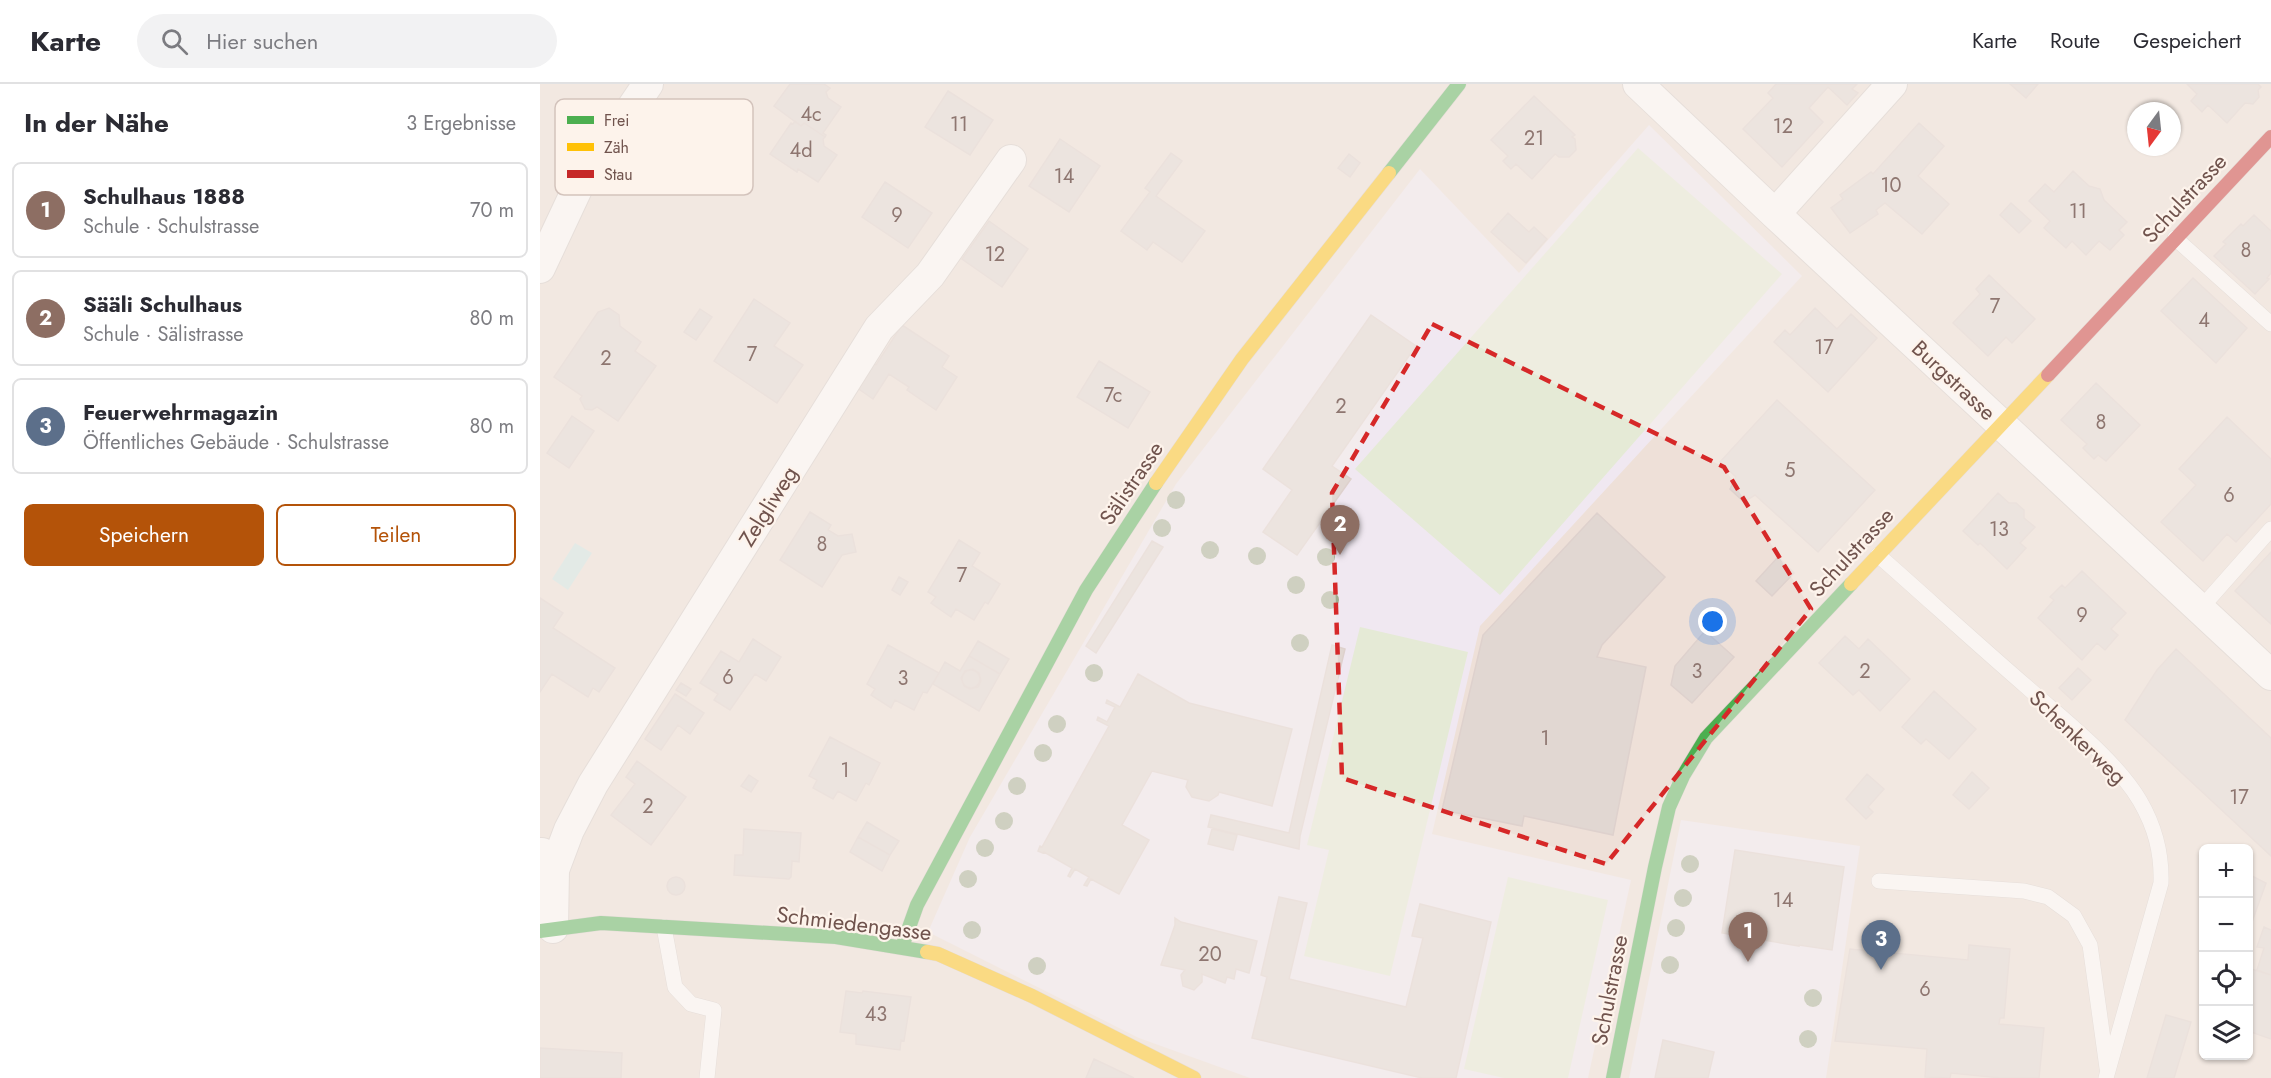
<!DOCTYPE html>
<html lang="de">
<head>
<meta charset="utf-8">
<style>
	:root { --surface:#fff; --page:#f2f2f3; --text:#2b2b33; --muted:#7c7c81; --line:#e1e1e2; --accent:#b45309 }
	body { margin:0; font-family:Jost,sans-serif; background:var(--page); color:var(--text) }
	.controls { position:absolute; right:18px; bottom:18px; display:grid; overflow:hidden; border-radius:9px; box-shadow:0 2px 4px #0004 }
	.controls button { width:54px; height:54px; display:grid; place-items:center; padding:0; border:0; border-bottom:2px solid var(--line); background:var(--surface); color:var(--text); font:30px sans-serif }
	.compass { position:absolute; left:1587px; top:18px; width:54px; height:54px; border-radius:50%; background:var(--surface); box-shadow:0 2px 4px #0004; rotate:195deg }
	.you { position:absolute; left:1173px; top:538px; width:21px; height:21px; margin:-15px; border:4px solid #fff; border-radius:50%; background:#1a73e8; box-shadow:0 0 0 9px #1a73e833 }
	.badge { display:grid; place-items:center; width:39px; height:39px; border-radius:50%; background:var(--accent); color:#fff; font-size:20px; font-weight:700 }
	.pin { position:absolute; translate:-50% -50px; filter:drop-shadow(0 2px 3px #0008) }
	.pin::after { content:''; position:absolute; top:32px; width:21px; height:18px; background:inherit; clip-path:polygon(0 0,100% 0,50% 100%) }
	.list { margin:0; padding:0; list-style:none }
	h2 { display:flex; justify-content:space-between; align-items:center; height:78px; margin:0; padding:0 24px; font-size:26px }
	h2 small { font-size:20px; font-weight:400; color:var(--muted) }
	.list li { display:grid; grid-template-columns:39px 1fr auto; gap:18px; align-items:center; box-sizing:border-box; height:96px; margin:0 12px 12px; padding:0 12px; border:2px solid var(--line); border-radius:9px }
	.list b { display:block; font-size:22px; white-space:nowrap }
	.list p { margin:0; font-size:20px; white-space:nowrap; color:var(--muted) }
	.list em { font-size:20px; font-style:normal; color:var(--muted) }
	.actions { display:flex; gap:12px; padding:18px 24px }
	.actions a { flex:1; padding:14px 0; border:2px solid var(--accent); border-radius:9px; text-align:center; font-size:21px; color:var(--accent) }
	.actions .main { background:var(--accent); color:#fff }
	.icon { flex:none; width:33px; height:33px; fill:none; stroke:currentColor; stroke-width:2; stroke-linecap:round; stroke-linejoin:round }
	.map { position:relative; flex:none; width:1731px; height:994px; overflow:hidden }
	header { display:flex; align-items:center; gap:36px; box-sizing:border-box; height:84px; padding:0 30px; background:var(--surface); border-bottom:2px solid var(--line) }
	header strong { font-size:28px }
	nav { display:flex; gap:33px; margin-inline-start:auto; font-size:21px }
	.search { width:420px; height:54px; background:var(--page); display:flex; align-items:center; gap:15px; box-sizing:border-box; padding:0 21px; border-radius:33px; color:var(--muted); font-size:22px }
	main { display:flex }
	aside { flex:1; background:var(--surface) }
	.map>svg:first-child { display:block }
	.residential { fill:#eee0d8; fill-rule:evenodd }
	.education { fill:#f0e8f1 }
	.green { fill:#e5ead6 }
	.water { fill:#cde5e3 }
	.building { fill:#e1d7d2; stroke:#ded1cd; stroke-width:1.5; fill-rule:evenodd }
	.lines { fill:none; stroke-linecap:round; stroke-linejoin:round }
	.lane-casing { stroke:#d4cbc7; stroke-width:16 }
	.street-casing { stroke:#d4cbc7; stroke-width:32 }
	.fast-casing { stroke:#d4cac6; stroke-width:15 }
	.slow-casing { stroke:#d4cac6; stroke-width:15 }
	.jam-casing { stroke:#d4cac6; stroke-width:15 }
	.lane { stroke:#fefdfc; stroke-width:15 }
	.street { stroke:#fefdfc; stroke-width:30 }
	.fast { stroke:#4caf50; stroke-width:14 }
	.slow { stroke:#ffc107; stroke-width:14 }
	.jam { stroke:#c62828; stroke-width:14 }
	.tree { fill:#a1ac90 }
	.marked { fill:none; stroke:#d62828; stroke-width:4.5; stroke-dasharray:12 8; stroke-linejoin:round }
	.labels { text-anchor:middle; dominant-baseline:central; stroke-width:4.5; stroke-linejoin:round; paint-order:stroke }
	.number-label { font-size:20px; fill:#8e7670 }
	.street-label { font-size:22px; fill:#70534d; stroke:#fdf3eb }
	.key { fill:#fdf3eb; stroke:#d3c3bc; stroke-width:1.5 }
	.key-label { font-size:16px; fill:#70534d }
</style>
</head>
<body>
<header>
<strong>Karte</strong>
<div class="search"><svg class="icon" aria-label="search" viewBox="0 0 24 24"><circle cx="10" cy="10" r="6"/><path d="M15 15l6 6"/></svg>Hier suchen</div>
<nav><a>Karte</a><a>Route</a><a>Gespeichert</a></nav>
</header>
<main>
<aside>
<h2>In der Nähe<small>3 Ergebnisse</small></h2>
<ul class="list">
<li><span class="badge" style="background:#8d6e63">1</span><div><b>Schulhaus 1888</b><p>Schule · Schulstrasse</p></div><em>70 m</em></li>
<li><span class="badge" style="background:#8d6e63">2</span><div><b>Sääli Schulhaus</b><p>Schule · Sälistrasse</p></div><em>80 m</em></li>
<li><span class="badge" style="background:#5c6f8a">3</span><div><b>Feuerwehrmagazin</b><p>Öffentliches Gebäude · Schulstrasse</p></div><em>80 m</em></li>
</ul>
<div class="actions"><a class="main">Speichern</a><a>Teilen</a></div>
</aside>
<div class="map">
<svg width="1731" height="994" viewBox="0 0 1731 994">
	<rect width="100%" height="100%" fill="#f5efea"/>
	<path class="residential" d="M0,0H1731V994H0ZM1596,27H1632V63H1596ZM1664,764H1708V972H1664Z"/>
	<path class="education" d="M1109,41L1262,192L940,542L892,750L1091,796L1048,994H710L599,954L388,848L430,753L636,400L880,85L979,189Z
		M1141,736L1320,762L1286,994H1089Z"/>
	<path class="green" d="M1098,64L1242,190L960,511L815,385Z
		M820,543L928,568L850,892L764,872L789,766L767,761Z
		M968,793L1068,816L1028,994H964L924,985Z"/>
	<path class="water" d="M35,459L52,469L28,506L12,495Z"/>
	<path class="building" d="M250,0H284L290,4L286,8L288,14L301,23L283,49L286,51L285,53L264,39L261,42L234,22Z
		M1236,0H1317L1312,5L1318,9L1307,21L1288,3L1269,24L1283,38L1242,83L1203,45L1233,14L1228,9Z
		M1470,0H1498L1486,14Z
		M1647,0H1718L1721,3L1718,6L1719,13L1713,20L1705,19L1687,39L1668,21L1662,28L1651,17L1657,10Z
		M408,7L453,36L430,71L385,43Z
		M994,12L1035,51L1032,53L1035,55L1036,66L1029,73H1019L1015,70L992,95L976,80L971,85L963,77L968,72L951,56Z
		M255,37L261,42L264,39L285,53L283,55L284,62L297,71L278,98L258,85L257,88L230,70L251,39L253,40Z
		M1379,39L1404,62L1378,92L1409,120L1382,150L1345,119L1336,126L1338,130L1310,149L1291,124L1303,115L1300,111L1331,88L1333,90Z
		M520,55L560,82L529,128L489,102Z
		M631,69L642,77L616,112L665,147L642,178L613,158L607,166L581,147L610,108L605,104Z
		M809,70L820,79L810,93L798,84Z
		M1533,87L1549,102L1560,105L1564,116L1587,138L1579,146L1584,151L1570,166L1559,157L1546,171L1532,157L1526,164L1504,144L1510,137L1489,117L1505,100L1514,108Z
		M345,98L392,129L368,164L322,133Z
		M1471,119L1491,137L1479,149L1460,131Z
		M968,129L989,148L994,143L1007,155L986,179L951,148Z
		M1714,131L1731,147V189L1727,194L1729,195L1715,210L1674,172L1686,160L1683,158L1701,140L1703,142Z
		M449,137L488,165L462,203L422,175Z
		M1449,191L1495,235L1472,259L1466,253L1448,272L1413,239L1440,210L1436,205Z
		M1653,194L1707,244L1676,279L1621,227Z
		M214,215L250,239L234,262L263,281L237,319L174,277Z
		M69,224L79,231L80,242L101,258L95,267L116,282L78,337L57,323L52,326L45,325L40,315L42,312L14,293L58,228Z
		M1275,224L1297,245L1311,230L1337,254L1288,308L1234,258L1245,246L1250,251Z
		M160,225L172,233L156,256L144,248Z
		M831,231L876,262L792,382L811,395L757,471L723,448L752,406L723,385Z
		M362,241L409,272L402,283L417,293L396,326L367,306L369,303L349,290L333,315L316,303L332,278L336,281Z
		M559,277L610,308L588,344L537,313Z
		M1556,299L1600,341L1566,377L1558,371L1554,375L1543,364L1547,360L1521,336Z
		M1237,316L1335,406L1278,468L1215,411L1204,418L1190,405L1196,393L1180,378Z
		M32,332L54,347L29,384L7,369Z
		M1687,333L1731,375V420L1696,458L1687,450L1663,477L1621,438L1656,401L1639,385Z
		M1458,409L1469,419H1476L1484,426V434L1495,443L1480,459L1486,464L1467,485L1440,459L1438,461L1423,447Z
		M270,428L291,441L288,446L298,452L312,450L316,468L302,471L282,503L240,476Z
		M1057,429L1125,493L1062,561L1057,573L1106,583L1073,751L984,732L982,742L902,726L943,551Z
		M419,456L440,469L432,482L460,500L448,520L445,518L434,536L416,525L411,533L391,519L396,513L388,508Z
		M612,457L623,463L556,569L546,562Z
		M1731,468V540L1695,507Z
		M1238,473L1254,489L1232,512L1216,497Z
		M1542,487L1586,529L1571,545L1578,551L1565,566L1557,559L1542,576L1498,534L1514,516L1510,513L1522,501L1525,504Z
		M359,493L368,498L360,511L352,506Z
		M0,514L23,529L13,544L75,584L59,608L53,604L48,613L12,590L0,608Z
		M1165,547L1194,573L1152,619L1131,601L1135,582Z
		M1305,552L1319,565L1328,555L1370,595L1340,627L1319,606L1313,611L1279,579Z
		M213,555L241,573L226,597L215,590L190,626L174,616L178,610L160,599L181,567L199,578Z
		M438,557L469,575L460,590L429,572Z
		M348,561L399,589L387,609L383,608L374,626L355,616L351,624L331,611L335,605L327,600Z
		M792,561L805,565L760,752L759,765L668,743L671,731L749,749Z
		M1636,565L1731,654V772L1585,636L1617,586Z
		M429,572L460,590L439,627L393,600L405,578L420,587ZM433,585L439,589L441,597L438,603L430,605L424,602L421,594L425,587Z
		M1538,584L1551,596L1532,616L1519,604Z
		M422 595a9 9 0 1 1 18 0a9 9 0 1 1-18 0Z
		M598,590L649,619L752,645L732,722L679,708L678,711L669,717L652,713L646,703L648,696L612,687L582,741L609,756L579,810L551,795L547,802L544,801L549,793L535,785L530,793L528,792L532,784L504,768L503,769L498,767L500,762L502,763L569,642L557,636L558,633L567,638L575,623L566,619L567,616L580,623Z
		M141,599L151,605L146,612L136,606Z
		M1394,607L1436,645L1409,675L1386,655L1381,660L1362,643Z
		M135,610L164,629L150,650L138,641L121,666L105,655Z
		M290,653L340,679L329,701L326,699L316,717L298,707L293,715L273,704L277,696L269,692Z
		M97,677L146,713L111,761L71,731L95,700L86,693Z
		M1432,688L1449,704L1429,725L1413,711Z
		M1327,690L1344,705L1328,723L1333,728L1326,735L1306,715Z
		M209,691L218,697L211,708L201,702Z
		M327,738L359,757L350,771L318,753Z
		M204,745L261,749L259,778L252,777L251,793L249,795L194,791L195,771H203Z
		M672,745L697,751L693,766L668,760Z
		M318,753L350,771L342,787L310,768Z
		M1195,766L1304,783L1292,866L1259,861V862L1182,849Z
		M1708,790L1726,799L1708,849Z
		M127 802a9 9 0 1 1 18 0a9 9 0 1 1-18 0Z
		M739,813L767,819L749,895L866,923L883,854L872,852L880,820L951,838L916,994H882L712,954L727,893L721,891Z
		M635,834L641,838L717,857L709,889L696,885L694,895L687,893L685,899L662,890V898L654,906L643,902L641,891L645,886L621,881L635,841Z
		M1724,843L1731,846V891L1717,886L1724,864L1717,863Z
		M1429,861L1470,865L1464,934H1460L1459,940L1504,944L1499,994H1461L1411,989L1410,994L1385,993L1387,965L1295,957L1310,865L1428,876Z
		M1708,884L1731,891V955L1708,947Z
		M306,907L322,909L323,907L371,913L364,957L361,956L360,966L316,960V950L300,948Z
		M1626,931L1651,938L1634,994H1607Z
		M1123,956L1174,968L1168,994H1115Z
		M0,964L82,969L81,994H0Z
		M554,975L594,994H546Z"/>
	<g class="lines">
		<defs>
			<path id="lane" d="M1635,154L1731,240
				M1338,471C1388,515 1437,560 1488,604C1523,635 1576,676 1600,717C1615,743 1622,768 1621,799L1566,994
				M1661,524L1731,445
				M1339,797L1484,807L1508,813L1534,832L1550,861L1567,984
				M124,843L135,903L151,920L174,926L167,994"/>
			<path id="street" d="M1098,0L1235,130L1731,591
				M1235,130L1352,0
				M0,184L38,103L108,0
				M2,769L14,786L13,844
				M14,786L29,746L53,700L339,244L390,191L471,76"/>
			<path id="fast" d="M849,89L919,0
				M0,847L61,839L296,853L387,868
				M362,863L377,821L546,506L616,399
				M1073,994L1115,783L1129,723L1143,692L1166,654L1311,500"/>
			<path id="slow" d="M616,399L702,275L849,89
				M1311,500L1508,291
				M387,868L398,870L492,912L654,994"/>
			<path id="jam" d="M1508,291L1731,53"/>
		</defs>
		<use href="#lane" class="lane-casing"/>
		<use href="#street" class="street-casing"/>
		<use href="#fast" class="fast-casing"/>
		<use href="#slow" class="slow-casing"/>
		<use href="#jam" class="jam-casing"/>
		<use href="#lane" class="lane"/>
		<use href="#street" class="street"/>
		<use href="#fast" class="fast"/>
		<use href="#slow" class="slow"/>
		<use href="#jam" class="jam"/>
	</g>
	<g class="tree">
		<circle cx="636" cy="416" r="9"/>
		<circle cx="622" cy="444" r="9"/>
		<circle cx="670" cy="466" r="9"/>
		<circle cx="717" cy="472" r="9"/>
		<circle cx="786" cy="473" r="9"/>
		<circle cx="756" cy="501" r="9"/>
		<circle cx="790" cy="516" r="9"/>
		<circle cx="760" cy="559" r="9"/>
		<circle cx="554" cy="589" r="9"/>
		<circle cx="517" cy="640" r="9"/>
		<circle cx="503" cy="669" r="9"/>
		<circle cx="477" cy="702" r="9"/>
		<circle cx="464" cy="737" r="9"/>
		<circle cx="445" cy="764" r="9"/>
		<circle cx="1150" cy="780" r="9"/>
		<circle cx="428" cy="795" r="9"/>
		<circle cx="1143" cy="814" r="9"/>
		<circle cx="1136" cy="844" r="9"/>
		<circle cx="432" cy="846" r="9"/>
		<circle cx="1130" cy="881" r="9"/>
		<circle cx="497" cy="882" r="9"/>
		<circle cx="1273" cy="914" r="9"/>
		<circle cx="1268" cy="955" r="9"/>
	</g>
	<path d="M0 0H1731V994H0ZM892,240L1184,383L1271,525L1066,780L802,694L792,409Z" fill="#f5efea" fill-opacity=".55" fill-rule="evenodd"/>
	<path class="marked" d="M892,240L1184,383L1271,525L1066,780L802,694L792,409Z"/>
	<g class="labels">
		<g class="number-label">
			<text x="271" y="30">4c</text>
			<text x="419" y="40">11</text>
			<text x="1243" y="42">12</text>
			<text x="994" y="54">21</text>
			<text x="261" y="66">4d</text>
			<text x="524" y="92">14</text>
			<text x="1351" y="101">10</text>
			<text x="1538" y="127">11</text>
			<text x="357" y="131">9</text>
			<text x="1706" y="166">8</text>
			<text x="455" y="170">12</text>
			<text x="1455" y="222">7</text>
			<text x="1664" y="236">4</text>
			<text x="1284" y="263">17</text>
			<text x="212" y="270">7</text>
			<text x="66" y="274">2</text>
			<text x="573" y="311">7c</text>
			<text x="801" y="322">2</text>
			<text x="1561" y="338">8</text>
			<text x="1250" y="386">5</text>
			<text x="1689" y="411">6</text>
			<text x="1459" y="445">13</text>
			<text x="282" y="460">8</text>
			<text x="422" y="491">7</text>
			<text x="1542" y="531">9</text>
			<text x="1157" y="587">3</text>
			<text x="1325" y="587">2</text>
			<text x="188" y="593">6</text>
			<text x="363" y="594">3</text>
			<text x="1005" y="654">1</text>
			<text x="305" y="686">1</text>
			<text x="1699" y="713">17</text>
			<text x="108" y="722">2</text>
			<text x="1243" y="816">14</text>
			<text x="670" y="870">20</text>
			<text x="1385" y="905">6</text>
			<text x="336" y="930">43</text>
		</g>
		<g class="street-label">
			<text transform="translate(1644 114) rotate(-47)">Schulstrasse</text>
			<text transform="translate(1414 296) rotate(43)">Burgstrasse</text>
			<text transform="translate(591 399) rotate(-56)">Sälistrasse</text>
			<text transform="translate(228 422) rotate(-58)">Zelgliweg</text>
			<text transform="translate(1311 468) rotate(-47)">Schulstrasse</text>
			<text transform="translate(1538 653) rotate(44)">Schenkerweg</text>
			<text transform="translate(314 839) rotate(7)">Schmiedengasse</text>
			<text transform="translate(1069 906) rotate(-79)">Schulstrasse</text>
		</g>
	</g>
	<rect x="15" y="15" width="198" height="96" rx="9" class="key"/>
	<rect x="27" y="32" width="27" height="8" fill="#4caf50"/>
	<rect x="27" y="59" width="27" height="8" fill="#ffc107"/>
	<rect x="27" y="86" width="27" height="8" fill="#c62828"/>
	<g class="key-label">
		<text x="64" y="42">Frei</text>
		<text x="64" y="69">Zäh</text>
		<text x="64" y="96">Stau</text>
	</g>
</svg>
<div class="controls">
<button>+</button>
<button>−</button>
<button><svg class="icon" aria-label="locate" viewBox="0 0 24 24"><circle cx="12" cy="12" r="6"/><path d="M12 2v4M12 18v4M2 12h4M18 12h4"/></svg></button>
<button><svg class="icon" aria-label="layers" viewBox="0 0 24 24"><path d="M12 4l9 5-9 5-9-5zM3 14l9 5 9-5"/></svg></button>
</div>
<svg class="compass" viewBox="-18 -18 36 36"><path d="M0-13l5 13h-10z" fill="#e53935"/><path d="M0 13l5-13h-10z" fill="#7c7c81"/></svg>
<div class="you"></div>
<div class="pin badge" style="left:1208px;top:878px;background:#8d6e63">1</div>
<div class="pin badge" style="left:800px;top:471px;background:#8d6e63">2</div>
<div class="pin badge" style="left:1341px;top:886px;background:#5c6f8a">3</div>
</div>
</main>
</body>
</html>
